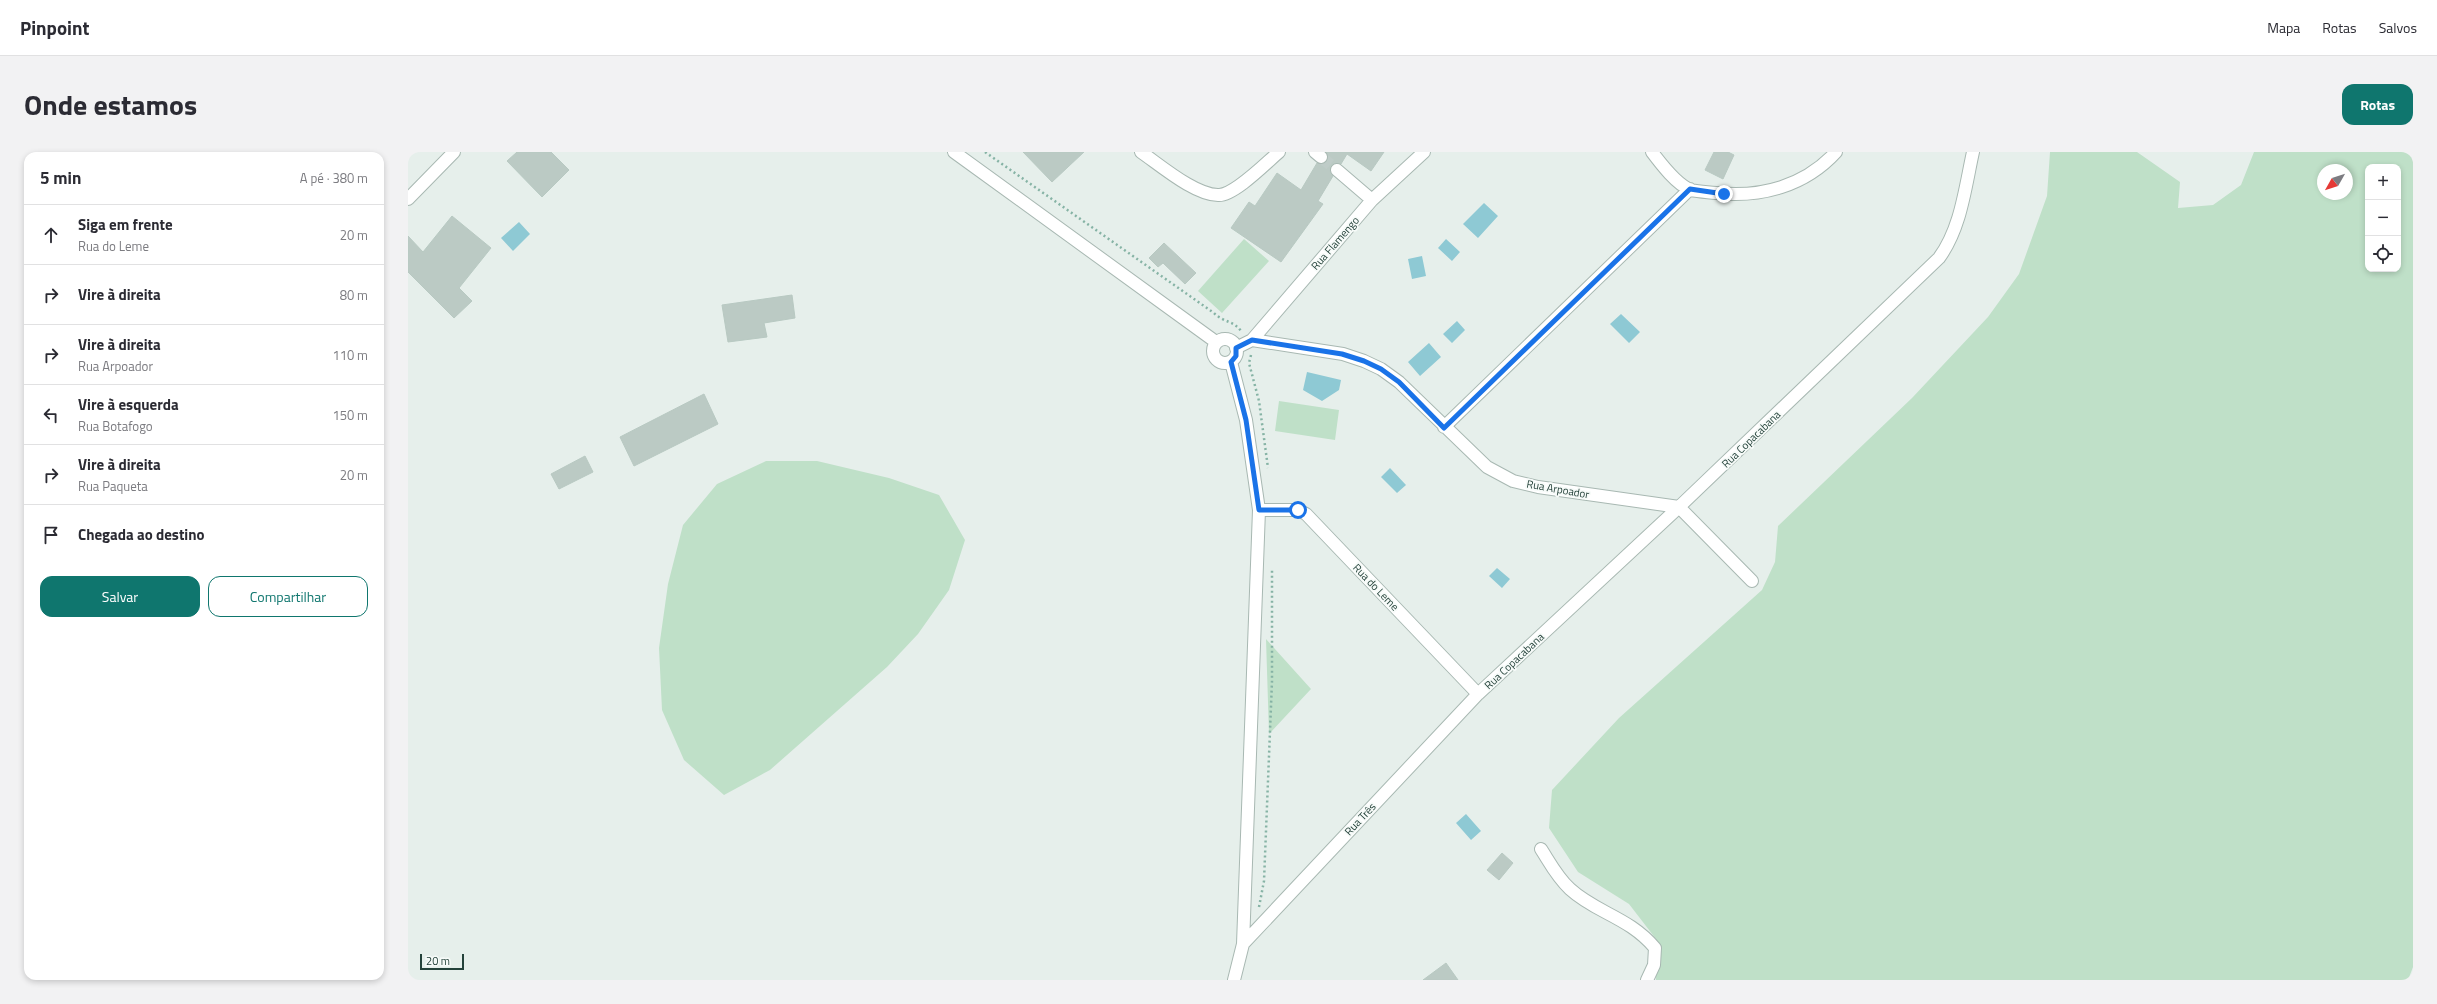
<!DOCTYPE html>
<html lang="pt">
<head>
<meta charset="utf-8">
<style>
	:root { --surface:#fff; --page:#f2f2f3; --text:#2b2b33; --muted:#7c7c81; --line:#e1e1e2; --accent:#0f766e }
	body { margin:0; font-family:"Titillium Web",sans-serif; background:var(--page); color:var(--text) }
	.controls { position:absolute; right:12px; top:12px; display:grid; overflow:hidden; border-radius:8px; box-shadow:0 2px 6px #0003 }
	.controls button { width:36px; height:36px; display:grid; place-items:center; padding:0; border:0; border-bottom:1px solid var(--line); background:var(--surface); color:var(--text); font:20px sans-serif }
	.compass { position:absolute; left:1909px; top:12px; width:36px; height:36px; border-radius:50%; background:var(--surface); box-shadow:0 2px 6px #0003; rotate:231deg }
	.scale { position:absolute; left:12px; bottom:10px; width:44px; box-sizing:border-box; padding-left:4px; border:2px solid #24423a; border-top:0; font-size:11px; line-height:14px; white-space:nowrap; color:#24423a; -webkit-text-stroke:3px #f7fbf9; paint-order:stroke }
	.stop { position:absolute; width:12px; height:12px; margin:-9px; border:3px solid #1a73e8; border-radius:50%; background:#fff }
	.stop.end { background:#1a73e8; border-color:#fff; box-shadow:0 1px 4px #0008 }
	.list { margin:0; padding:0; list-style:none }
	h2 { display:flex; justify-content:space-between; align-items:center; height:52px; margin:0; padding:0 16px; font-size:17px }
	h2 small { font-size:13px; font-weight:400; color:var(--muted) }
	.list li { display:grid; grid-template-columns:26px 1fr auto; gap:12px; align-items:center; box-sizing:border-box; height:60px; padding:0 16px; border-top:1px solid var(--line) }
	.list b { display:block; font-size:15px; white-space:nowrap }
	.list p { margin:0; font-size:13px; white-space:nowrap; color:var(--muted) }
	.list em { font-size:13px; font-style:normal; color:var(--muted) }
	.actions { display:flex; gap:8px; padding:12px 16px }
	.actions a { flex:1; padding:9px 0; border:1px solid var(--accent); border-radius:12px; text-align:center; font-size:14px; color:var(--accent) }
	.actions .main { background:var(--accent); color:#fff }
	.icon { flex:none; width:22px; height:22px; fill:none; stroke:currentColor; stroke-width:2; stroke-linecap:round; stroke-linejoin:round }
	.map { position:relative; flex:none; width:2005px; height:828px; overflow:hidden; border-radius:12px }
	header { display:flex; align-items:center; gap:24px; box-sizing:border-box; height:56px; padding:0 20px; background:var(--surface); border-bottom:1px solid var(--line) }
	header strong { font-size:19px }
	nav { display:flex; gap:22px; margin-inline-start:auto; font-size:14px }
	.intro { display:flex; align-items:center; justify-content:space-between; box-sizing:border-box; height:96px; padding:0 24px }
	h1 { margin:0; font-size:28px }
	.button { padding:10px 18px; border-radius:12px; background:var(--accent); color:#fff; font-size:14px; font-weight:700 }
	main { display:flex; gap:24px; padding:0 24px }
	aside { flex:1; background:var(--surface); border-radius:12px; box-shadow:0 2px 6px #0003 }
	.map>svg:first-child { display:block }
	.green { fill:#bfe0c8; fill-rule:evenodd }
	.water { fill:#8ec9d4 }
	.building { fill:#bbcac4; stroke:#b8c9c2 }
	.lines { fill:none; stroke-linecap:round; stroke-linejoin:round }
	.minor-tunnel { stroke:#bfccc8; stroke-width:12; stroke-dasharray:12 6; stroke-linecap:butt }
	.minor-casing { stroke:#a8b8b2; stroke-width:14 }
	.path { stroke:#86b3a5; stroke-width:2.5; stroke-dasharray:2 3; stroke-linecap:butt }
	.minor { stroke:#fff; stroke-width:12 }
	.route { stroke:#1a73e8; stroke-width:5 }
	.labels { text-anchor:middle; dominant-baseline:central; stroke-width:3.5; stroke-linejoin:round; paint-order:stroke }
	.street-label { font-size:11px; fill:#24423a; stroke:#f7fbf9 }
</style>
</head>
<body>
<header>
<strong>Pinpoint</strong>
<nav><a>Mapa</a><a>Rotas</a><a>Salvos</a></nav>
</header>
<div class="intro"><h1>Onde estamos</h1><a class="button">Rotas</a></div>
<main>
<aside>
<h2>5 min<small>A pé · 380 m</small></h2>
<ul class="list">
<li><svg class="icon" aria-label="ahead" viewBox="0 0 24 24"><path d="M12 20V5M6 11l6-6 6 6"/></svg><div><b>Siga em frente</b><p>Rua do Leme</p></div><em>20 m</em></li>
<li><svg class="icon" aria-label="right" viewBox="0 0 24 24"><path d="M7 20v-9h11M14 6l5 5-5 5"/></svg><div><b>Vire à direita</b></div><em>80 m</em></li>
<li><svg class="icon" aria-label="right" viewBox="0 0 24 24"><path d="M7 20v-9h11M14 6l5 5-5 5"/></svg><div><b>Vire à direita</b><p>Rua Arpoador</p></div><em>110 m</em></li>
<li><svg class="icon" aria-label="left" viewBox="0 0 24 24"><path d="M17 20v-9H6M10 6l-5 5 5 5"/></svg><div><b>Vire à esquerda</b><p>Rua Botafogo</p></div><em>150 m</em></li>
<li><svg class="icon" aria-label="right" viewBox="0 0 24 24"><path d="M7 20v-9h11M14 6l5 5-5 5"/></svg><div><b>Vire à direita</b><p>Rua Paqueta</p></div><em>20 m</em></li>
<li><svg class="icon" aria-label="arrive" viewBox="0 0 24 24"><path d="M6 21V4h12l-3 4 3 4H6"/></svg><div><b>Chegada ao destino</b></div></li>
</ul>
<div class="actions"><a class="main">Salvar</a><a>Compartilhar</a></div>
</aside>
<div class="map">
<svg width="2005" height="828" viewBox="0 0 2005 828">
	<rect width="100%" height="100%" fill="#e6efeb"/>
	<path class="green" d="M1642,0H1729L1772,30L1770,56L1805,53L1833,33L1846,0H2005V815L2000,828H1248V787L1221,752L1170,720L1141,676L1144,638L1211,566L1354,438L1367,410L1370,374L1504,246L1580,165L1611,122L1639,44ZM1960,15H1990V117H1960ZM1915,18H1939V42H1915Z
		M836,87L861,109L814,161L790,139Z
		M871,249L931,258L927,288L867,279Z
		M358,309H409L481,326L531,343L557,388L541,438L510,482L479,515L362,618L316,643L276,608L254,558L251,496L260,432L275,373L309,332Z
		M858,487L903,537L861,582Z"/>
	<path class="water" d="M1076,51L1090,64L1070,86L1055,72Z
		M111,70L122,82L105,99L93,86Z
		M1038,87L1052,100L1044,109L1030,96Z
		M1014,104L1018,124L1004,127L1000,107Z
		M1213,162L1232,180L1221,191L1202,172Z
		M1049,169L1057,178L1044,191L1035,182Z
		M1021,191L1033,205L1012,224L1000,210Z
		M899,220L933,228L931,238L914,249L895,238Z
		M982,316L998,333L989,341L973,325Z
		M1089,416L1102,427L1094,436L1081,424Z
		M1058,662L1073,679L1063,688L1048,671Z"/>
	<path class="building" d="M109,0H143L161,18L134,45L99,9Z
		M615,0H676L644,30Z
		M918,0H976L963,19L939,2L933,12L924,13L922,20L925,24L910,49L915,52L873,110L823,76L841,50L847,54L869,21L893,38L909,11L915,12L919,9Z
		M1306,0H1320L1326,3L1315,27L1297,18Z
		M44,64L83,96L51,136L64,149L46,166L0,120V84L15,100Z
		M756,91L788,121L777,132L755,111L750,115L741,106Z
		M384,143L387,166L356,171L359,185L320,190L314,153Z
		M296,242L310,272L226,314L212,285Z
		M177,304L185,320L151,337L143,322Z
		M1094,701L1105,711L1091,728L1079,718Z
		M1038,811L1050,828H1015Z"/>
	<g class="lines">
		<path class="minor-tunnel" d="M913,5L929,18"/>
		<defs>
			<path id="minor" d="M546,0L808,190
				M733,0C752,13 788,44 811,43C827,43 859,10 871,0
				M907,0L913,5
				M1244,0C1253,12 1269,33 1283,38C1291,40 1300,40 1308,41C1353,46 1397,34 1428,0
				M929,18L964,48
				M0,47L46,0
				M805 199a12 12 0 1 1 24 0a12 12 0 1 1-24 0Z
				M844,188L964,48L1016,0
				M828,196L844,188L935,202L956,209L973,217L991,230L1079,315L1105,329L1130,335L1271,355L1344,429
				M823,210L838,268L851,358L835,792L826,828
				M1036,275L1282,37
				M851,358H890L898,362L1070,542
				M1133,697C1142,711 1149,725 1162,737C1188,761 1221,765 1247,796L1246,813L1239,828
				M835,792L1070,542L1271,355L1531,106C1553,76 1557,36 1565,0"/>
		</defs>
		<use href="#minor" class="minor-casing"/>
		<path class="path" d="M577,0L806,161C816,171 825,168 833,179
			M843,203L841,211L851,249L860,316
			M851,755L856,729L864,529V416"/>
		<use href="#minor" class="minor"/>
	</g>
	<g class="lines">
		<path class="route" d="M890,358H851L838,268L823,210L828,204V196L844,188L934,202L956,209L973,217L991,230L1036,276L1282,37L1316,42"/>
	</g>
	<g class="labels">
		<g class="street-label">
			<text transform="translate(927 91) rotate(-49)">Rua Flamengo</text>
			<text transform="translate(1343 287) rotate(-44)">Rua Copacabana</text>
			<text transform="translate(1150 337) rotate(10)">Rua Arpoador</text>
			<text transform="translate(968 435) rotate(46)">Rua do Leme</text>
			<text transform="translate(1106 509) rotate(-43)">Rua Copacabana</text>
			<text transform="translate(952 667) rotate(-47)">Rua Três</text>
		</g>
	</g>
</svg>
<div class="controls">
<button>+</button>
<button>−</button>
<button><svg class="icon" aria-label="locate" viewBox="0 0 24 24"><circle cx="12" cy="12" r="6"/><path d="M12 2v4M12 18v4M2 12h4M18 12h4"/></svg></button>
</div>
<svg class="compass" viewBox="-18 -18 36 36"><path d="M0-13l5 13h-10z" fill="#e53935"/><path d="M0 13l5-13h-10z" fill="#7c7c81"/></svg>
<div class="scale">20 m</div>
<div class="stop" style="left:890px;top:358px"></div>
<div class="stop end" style="left:1316px;top:42px"></div>
</div>
</main>
</body>
</html>
